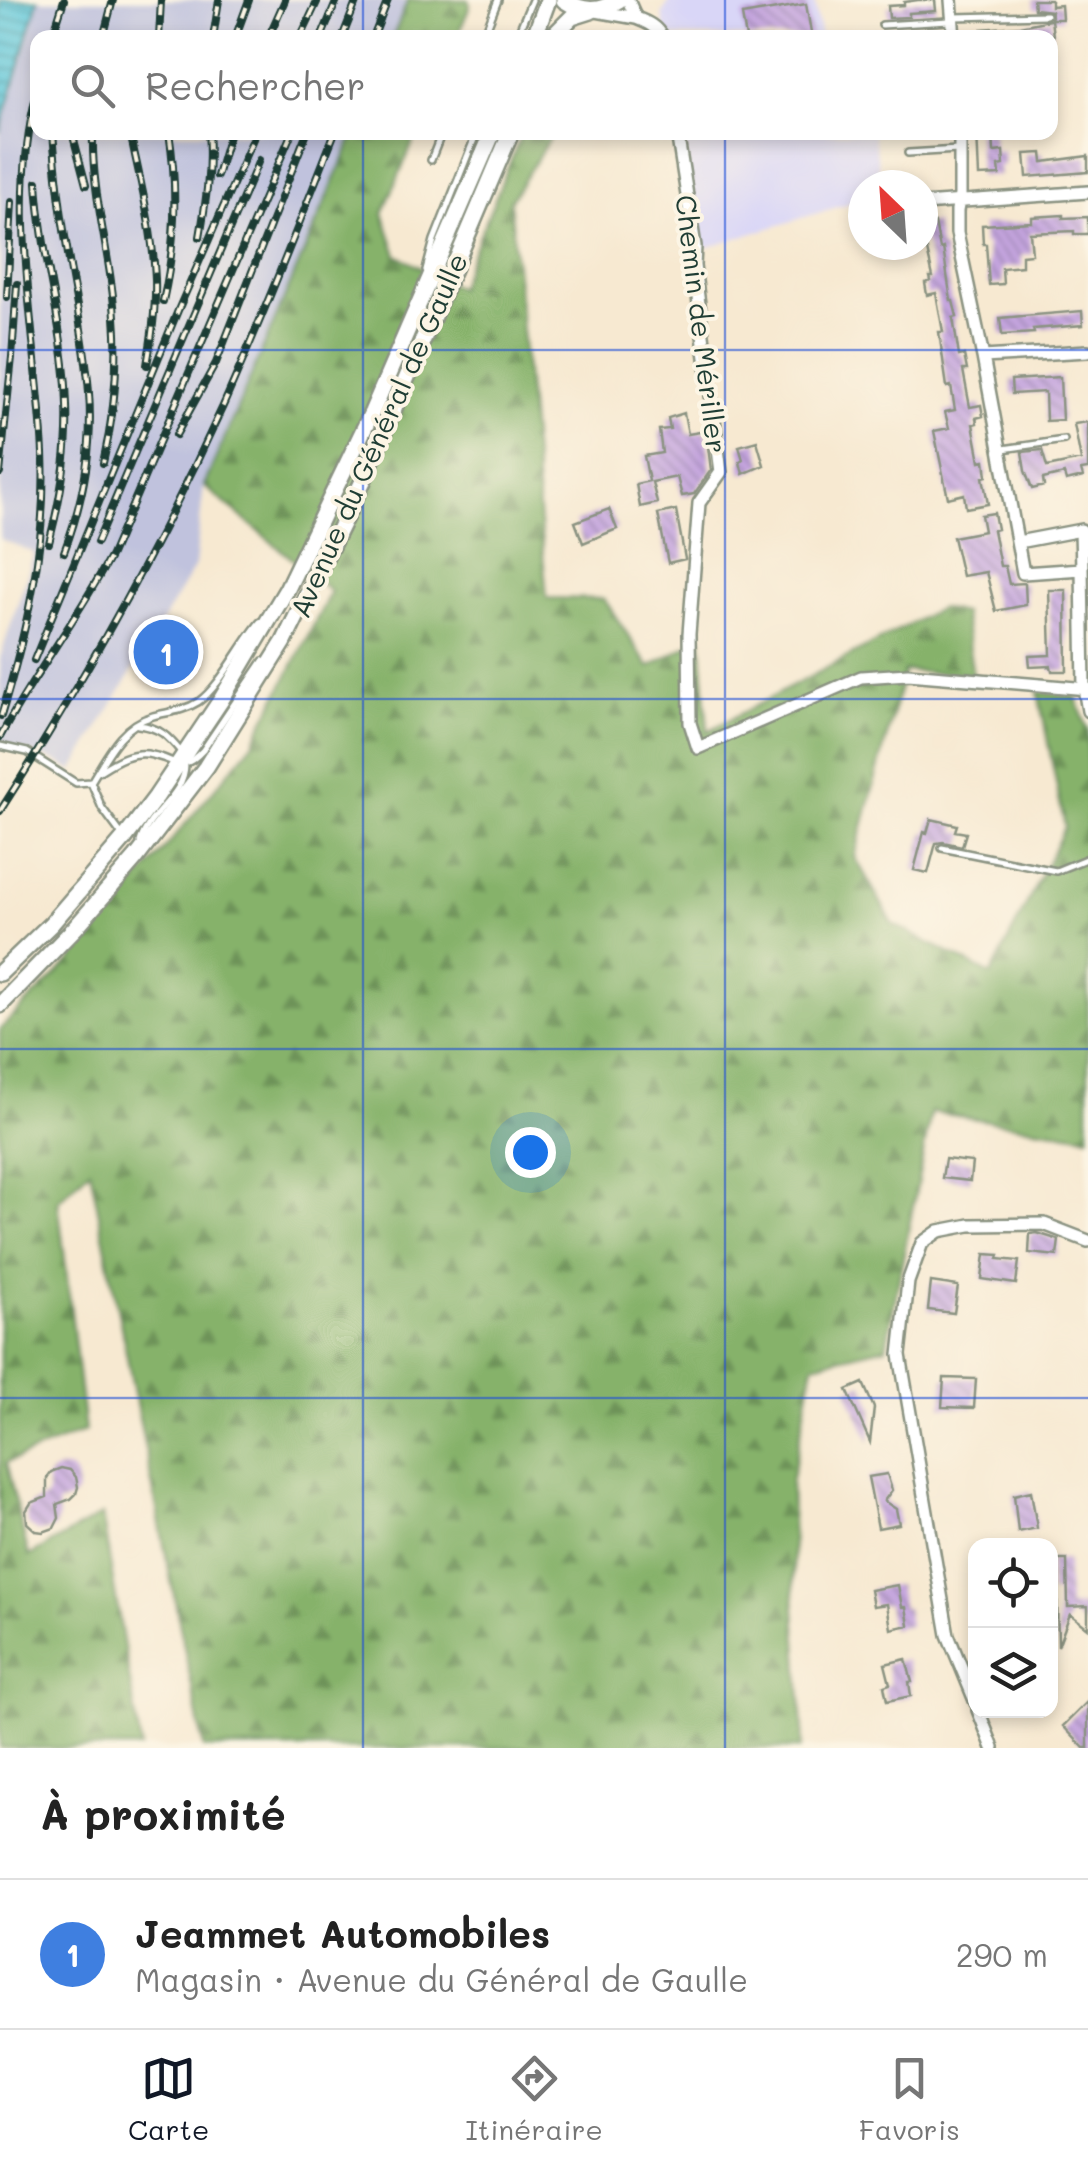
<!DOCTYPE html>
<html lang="fr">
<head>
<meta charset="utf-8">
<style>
	:root { --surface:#fff; --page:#f2f2f2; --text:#222; --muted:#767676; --line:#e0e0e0; --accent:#111827 }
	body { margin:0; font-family:Mali,sans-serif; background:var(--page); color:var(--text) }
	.controls { position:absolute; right:30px; bottom:30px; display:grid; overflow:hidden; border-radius:20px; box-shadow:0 5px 15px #0003 }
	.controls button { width:90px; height:90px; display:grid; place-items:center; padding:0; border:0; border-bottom:2px solid var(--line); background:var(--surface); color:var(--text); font:50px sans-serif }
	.compass { position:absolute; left:848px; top:170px; width:90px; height:90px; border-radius:50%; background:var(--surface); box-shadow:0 5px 15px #0003; rotate:335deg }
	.you { position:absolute; left:530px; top:1152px; width:35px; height:35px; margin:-25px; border:8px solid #fff; border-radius:50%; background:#1a73e8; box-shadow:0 0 0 15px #1a73e833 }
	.badge { display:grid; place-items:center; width:65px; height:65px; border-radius:50%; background:var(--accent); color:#fff; font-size:32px; font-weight:700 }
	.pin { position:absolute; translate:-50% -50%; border:5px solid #fff; box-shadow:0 2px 10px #0006 }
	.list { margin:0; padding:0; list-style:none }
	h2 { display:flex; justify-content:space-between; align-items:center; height:130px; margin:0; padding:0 40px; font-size:42px }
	h2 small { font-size:32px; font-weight:400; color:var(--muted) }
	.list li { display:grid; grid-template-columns:65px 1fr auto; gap:30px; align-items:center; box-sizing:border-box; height:150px; padding:0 40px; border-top:2px solid var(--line) }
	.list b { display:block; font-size:38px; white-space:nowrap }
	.list p { margin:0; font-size:32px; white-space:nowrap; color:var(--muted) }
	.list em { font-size:32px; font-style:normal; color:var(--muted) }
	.icon { flex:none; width:55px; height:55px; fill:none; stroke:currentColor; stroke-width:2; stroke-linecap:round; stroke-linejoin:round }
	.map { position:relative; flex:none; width:1088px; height:1748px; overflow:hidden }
	.search { position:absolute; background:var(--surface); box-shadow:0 5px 15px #0003; left:30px; right:30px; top:30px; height:110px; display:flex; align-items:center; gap:25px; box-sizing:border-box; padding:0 35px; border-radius:20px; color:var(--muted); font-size:38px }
	.sheet { height:280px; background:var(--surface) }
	nav { display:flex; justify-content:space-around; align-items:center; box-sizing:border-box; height:140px; border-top:2px solid var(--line); background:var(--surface); font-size:28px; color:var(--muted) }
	nav a { display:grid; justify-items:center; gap:5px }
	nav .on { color:var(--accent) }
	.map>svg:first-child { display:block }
	.built { fill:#d9d6f7 }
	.industrial { fill:#c0c2dd }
	.forest { fill:url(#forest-firs); stroke:#527850; stroke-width:2.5 }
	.water { fill:url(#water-rules); stroke:#3e8287; stroke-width:2.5 }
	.building { fill:url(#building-back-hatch) }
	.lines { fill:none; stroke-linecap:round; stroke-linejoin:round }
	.lane-casing { stroke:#8b9382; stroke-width:10 }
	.street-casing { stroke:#8b9382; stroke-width:16 }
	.secondary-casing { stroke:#8b9382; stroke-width:20 }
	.lane { stroke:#fff; stroke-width:5 }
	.street { stroke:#fff; stroke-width:11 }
	.secondary { stroke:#fff; stroke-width:15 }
	.rail-casing { stroke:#1f3d34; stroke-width:8 }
	.rail { stroke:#fcf5e5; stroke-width:4; stroke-dasharray:11; stroke-linecap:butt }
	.grid { fill:none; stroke:#1d4ed8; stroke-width:2.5; stroke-opacity:0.55 }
	.labels { text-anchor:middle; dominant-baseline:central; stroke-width:8; stroke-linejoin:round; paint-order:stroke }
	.street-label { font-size:28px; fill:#1f3d34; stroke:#fcf5e5 }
</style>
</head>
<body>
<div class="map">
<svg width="1088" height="1748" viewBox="0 0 1088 1748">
	<defs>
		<pattern id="forest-firs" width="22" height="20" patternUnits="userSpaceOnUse" patternTransform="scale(2.5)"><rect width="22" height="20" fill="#86b26b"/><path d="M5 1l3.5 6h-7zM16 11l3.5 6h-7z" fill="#6d9259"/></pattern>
		<pattern id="water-rules" width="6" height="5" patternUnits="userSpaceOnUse" patternTransform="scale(2.5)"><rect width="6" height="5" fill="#5ec7da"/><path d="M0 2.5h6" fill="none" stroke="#4da3b2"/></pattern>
		<pattern id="building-back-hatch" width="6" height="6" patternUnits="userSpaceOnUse" patternTransform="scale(2.5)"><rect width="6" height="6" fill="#c4a4de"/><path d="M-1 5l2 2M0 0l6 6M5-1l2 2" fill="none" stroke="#9f87b5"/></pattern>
	</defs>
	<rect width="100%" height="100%" fill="#fcf5e5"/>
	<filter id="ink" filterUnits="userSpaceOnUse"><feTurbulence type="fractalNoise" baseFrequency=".01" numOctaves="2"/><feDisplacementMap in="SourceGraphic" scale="20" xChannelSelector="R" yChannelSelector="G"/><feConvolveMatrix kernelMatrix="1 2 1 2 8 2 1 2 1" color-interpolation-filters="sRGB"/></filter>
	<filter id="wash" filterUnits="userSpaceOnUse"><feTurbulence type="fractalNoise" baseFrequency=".0048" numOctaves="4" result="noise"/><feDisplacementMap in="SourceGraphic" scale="40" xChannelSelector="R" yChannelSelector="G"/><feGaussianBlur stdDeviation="2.25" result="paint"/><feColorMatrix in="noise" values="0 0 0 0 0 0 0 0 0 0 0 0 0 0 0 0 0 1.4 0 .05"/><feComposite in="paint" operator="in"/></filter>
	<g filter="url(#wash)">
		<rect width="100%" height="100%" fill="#f7e9d1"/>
		<path class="built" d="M671,0H814L821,37H666L662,13Z
			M682,133H873L882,185H863V199L702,249Z"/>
		<path class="industrial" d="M38,0H408L393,37L38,38V132L355,133L204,486L195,566L73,771L53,760L0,744V658L34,553L0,539V132Z"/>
		<path class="forest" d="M408,0H469L470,6L457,37H393Z
			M355,133H417L383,213L397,255L458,288L522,133H553L510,201L547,598L604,599L649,667L701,638L708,731L940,608L963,613L973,675L904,671L855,857L893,924L991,975L1065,827L1038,692L1076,697L1088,731V1136L931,1112L886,1347L814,1364L791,1483L794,1595L803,1729L801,1748H204L90,1169L58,1201L85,1431L6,1463L29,1556L102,1515L141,1748H0V1029L70,962L253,743L331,591L204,486Z"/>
		<path class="water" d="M0,0H38L0,132Z"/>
		<g id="blocks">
			<path class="building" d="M918,0H935L936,11L909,13V17L889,18L888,6L904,5V2Z
				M1033,0H1051V6L1061,5L1062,19H1051L1053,36L982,38V29L1020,26L1050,20L1052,16L1051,11L1034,9Z
				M806,4L812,38H746L742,15Z
				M977,132H993L994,152L1003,151L1004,165L999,166L1000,175L979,176Z
				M1042,153L1043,162L1088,156V172L1027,177L1025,154Z
				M1063,215V218L1088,217V234H1074V231L1030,233L1032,254L1022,255V266L1002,268L1003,284L989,285L986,244H983L982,225L1032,222V217Z
				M935,223L940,249L943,248L951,301H953L957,317L953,318L959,356L964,355L967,370H963L970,407L981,405L983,416L976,418L977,423L973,424L980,461L985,460L987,476L983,477L988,504L966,508L964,494L948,498L934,431L949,428L945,412L955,410L951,386L947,387L939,332H943L936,293L927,295L925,283L931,281L930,277H933L925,241L923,242V225Z
				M1082,311L1083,325L1033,329L1034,333L1002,335L1000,318Z
				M1060,377L1062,420L1046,421L1045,392L1012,394L1011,380Z
				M684,413L688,434L706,431L711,470L694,494L682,496L677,477L652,482L657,503L640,507L636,484L649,481L644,456L662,453L659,430L670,429L668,418Z
				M1088,422V469L1081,470L1083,477L1066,481L1064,474L1043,479L1044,486L1032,489L1025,471L1022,452L1042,450L1047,467L1081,460L1074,424Z
				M757,441L764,465L743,474L740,462L743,460L739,446Z
				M609,509L617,529L583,543L575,522Z
				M676,510L685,559L668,563L658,514Z
				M994,513L997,529L993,530L1000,566H1005L1009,584L1025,583L1026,605L996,611L986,572L962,576L953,537L984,531L981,515Z
				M1049,590H1066L1067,671H1052L1051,666L1030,667L1029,656L1051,655Z
				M931,819L957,825L955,831L966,833L962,846L943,842L936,843L928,873L914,870L924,832L927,833Z
				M945,1159L972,1162L970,1181L942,1178Z
				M1037,1233L1059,1240L1057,1256L1029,1253L1030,1234Z
				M985,1254L999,1255L998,1259L1019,1261L1016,1284L982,1279Z
				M931,1282L958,1286L954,1313L928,1310Z
				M944,1378L976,1379L974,1408L942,1407Z
				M863,1383L874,1408L870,1442L847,1390Z
				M61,1468L70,1470L76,1477L78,1487L76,1494L71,1499L57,1504L59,1518L54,1528L43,1532L36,1531L27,1523L26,1511L31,1503L47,1497V1478L51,1472Z
				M887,1474L892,1490L884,1501L896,1509L899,1524L878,1528L868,1477Z
				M1031,1491L1037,1528L1018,1532L1014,1495Z
				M1050,1560H1067L1068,1607L1088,1606V1628L1070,1614L1058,1646L1057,1593H1051Z
				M898,1585L902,1607H906L909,1625L891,1629L887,1604L873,1606L870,1590Z
				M906,1659L912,1682H909L911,1696L887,1701L884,1686L890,1684L885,1664Z
				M1088,1701V1748H1084L1063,1726Z"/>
		</g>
	</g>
	<g filter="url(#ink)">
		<use href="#blocks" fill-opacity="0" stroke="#8b9382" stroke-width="2.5"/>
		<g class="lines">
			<defs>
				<path id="lane" d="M954,17L1046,15
					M882,25L949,21
					M483,38L498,0
					M516,38L532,0
					M908,153L958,150
					M431,160L442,132
					M426,270L434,240L477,132
					M1003,449L1064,440
					M138,725C159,727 168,736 181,752
					M0,746L27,752L76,783L91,782
					M98,772C114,762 132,750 152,755C177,760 181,774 203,750L263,661
					M91,782C107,756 121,725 153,716C168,712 184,711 198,702C220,687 241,644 260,622
					M91,782L102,808L122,835
					M140,842C148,813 186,795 185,763
					M942,848L1056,871L1088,858"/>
				<path id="street" d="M951,0L954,38
					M596,11L636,18L628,0
					M636,18C646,22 657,26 662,38
					M677,132L695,246L694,266L721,472L699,503L689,634L690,723L698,748L861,677L908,674L1088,689
					M960,132V195L957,211V233L983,357L1023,573L1082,569L1081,530L1018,542
					M923,204L1088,192
					M983,357L1088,351
					M1082,569L1084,688L1088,711
					M976,1703L948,1635L900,1355L908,1282L922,1243L939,1231L970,1225L1044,1224L1088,1241
					M978,1710L993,1748"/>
				<path id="secondary" d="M564,0C583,13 600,12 619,0
					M534,38L548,0
					M551,38L572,17L591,11
					M0,973L51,924L124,839L156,797L221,700L287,589L372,412L493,132
					M0,1005L75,928L136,858L206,767L284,642L363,481L511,132"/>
			</defs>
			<use href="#lane" class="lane-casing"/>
			<use href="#street" class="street-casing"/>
			<use href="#secondary" class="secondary-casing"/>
			<use href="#lane" class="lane"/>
			<use href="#street" class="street"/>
			<use href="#secondary" class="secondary"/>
			<defs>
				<path id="rail" d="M52,38L64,0
					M103,38L113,0
					M159,38L161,0
					M213,38L219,0
					M235,38L249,0
					M268,38L285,0
					M300,38L318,0
					M321,38L337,0
					M342,38L357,0
					M373,38L388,0
					M53,132C56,171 60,209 67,248C74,296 86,344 89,393C93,446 83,502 64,552
					M72,132L86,185
					M93,132C91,195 111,255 115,317C119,366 114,415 103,463
					M130,132C140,180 153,230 155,279C156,307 152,337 147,365
					M217,176L230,132
					M37,182C41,256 65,330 67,405C69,452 61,497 49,543
					M200,237C206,202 211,167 208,132
					M7,297L12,202
					M163,301C176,244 178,191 169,132
					M176,435L216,363L307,132
					M0,473L12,357L17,284
					M97,542L259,160
					M34,660L179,308L256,132
					M1,716C27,631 47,542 43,453C37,332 6,207 38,88
					M0,737C34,674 78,618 111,555L292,132
					M0,811C83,682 159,546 223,406C263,316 299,224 335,132"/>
			</defs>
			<use href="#rail" class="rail-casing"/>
			<use href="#rail" class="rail"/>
		</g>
	</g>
	<path class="grid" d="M363,0V38M725,0V38M363,132V1748M725,132V1748M0,350H1088M0,699H1088M0,1049H1088M0,1398H1088"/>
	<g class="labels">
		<g class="street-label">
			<text transform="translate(702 324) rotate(83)">Chemin de Mériller</text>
			<text transform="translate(378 435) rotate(-66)">Avenue du Général de Gaulle</text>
		</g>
	</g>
</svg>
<div class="controls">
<button><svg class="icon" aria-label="locate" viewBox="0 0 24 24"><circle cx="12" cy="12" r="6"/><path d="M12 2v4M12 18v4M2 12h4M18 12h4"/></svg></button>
<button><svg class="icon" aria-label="layers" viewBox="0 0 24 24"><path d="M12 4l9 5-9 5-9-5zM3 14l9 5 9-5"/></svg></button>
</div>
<svg class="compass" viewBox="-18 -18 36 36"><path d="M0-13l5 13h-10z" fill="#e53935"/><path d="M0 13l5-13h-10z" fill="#767676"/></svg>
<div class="you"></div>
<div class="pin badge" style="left:166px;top:652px;background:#3f7fe0">1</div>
<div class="search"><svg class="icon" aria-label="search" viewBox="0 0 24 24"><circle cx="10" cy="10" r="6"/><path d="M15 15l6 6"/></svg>Rechercher</div>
</div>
<section class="sheet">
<h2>À proximité<small></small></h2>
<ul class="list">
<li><span class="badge" style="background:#3f7fe0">1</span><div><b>Jeammet Automobiles</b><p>Magasin · Avenue du Général de Gaulle</p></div><em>290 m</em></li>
</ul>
</section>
<nav>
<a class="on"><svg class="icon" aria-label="map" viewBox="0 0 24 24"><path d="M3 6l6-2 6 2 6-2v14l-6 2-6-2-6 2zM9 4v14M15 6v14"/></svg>Carte</a>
<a><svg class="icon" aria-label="directions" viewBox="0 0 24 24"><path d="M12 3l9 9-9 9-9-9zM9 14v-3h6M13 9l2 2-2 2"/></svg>Itinéraire</a>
<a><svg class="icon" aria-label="saved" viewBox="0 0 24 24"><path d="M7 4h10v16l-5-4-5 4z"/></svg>Favoris</a>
</nav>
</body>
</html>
